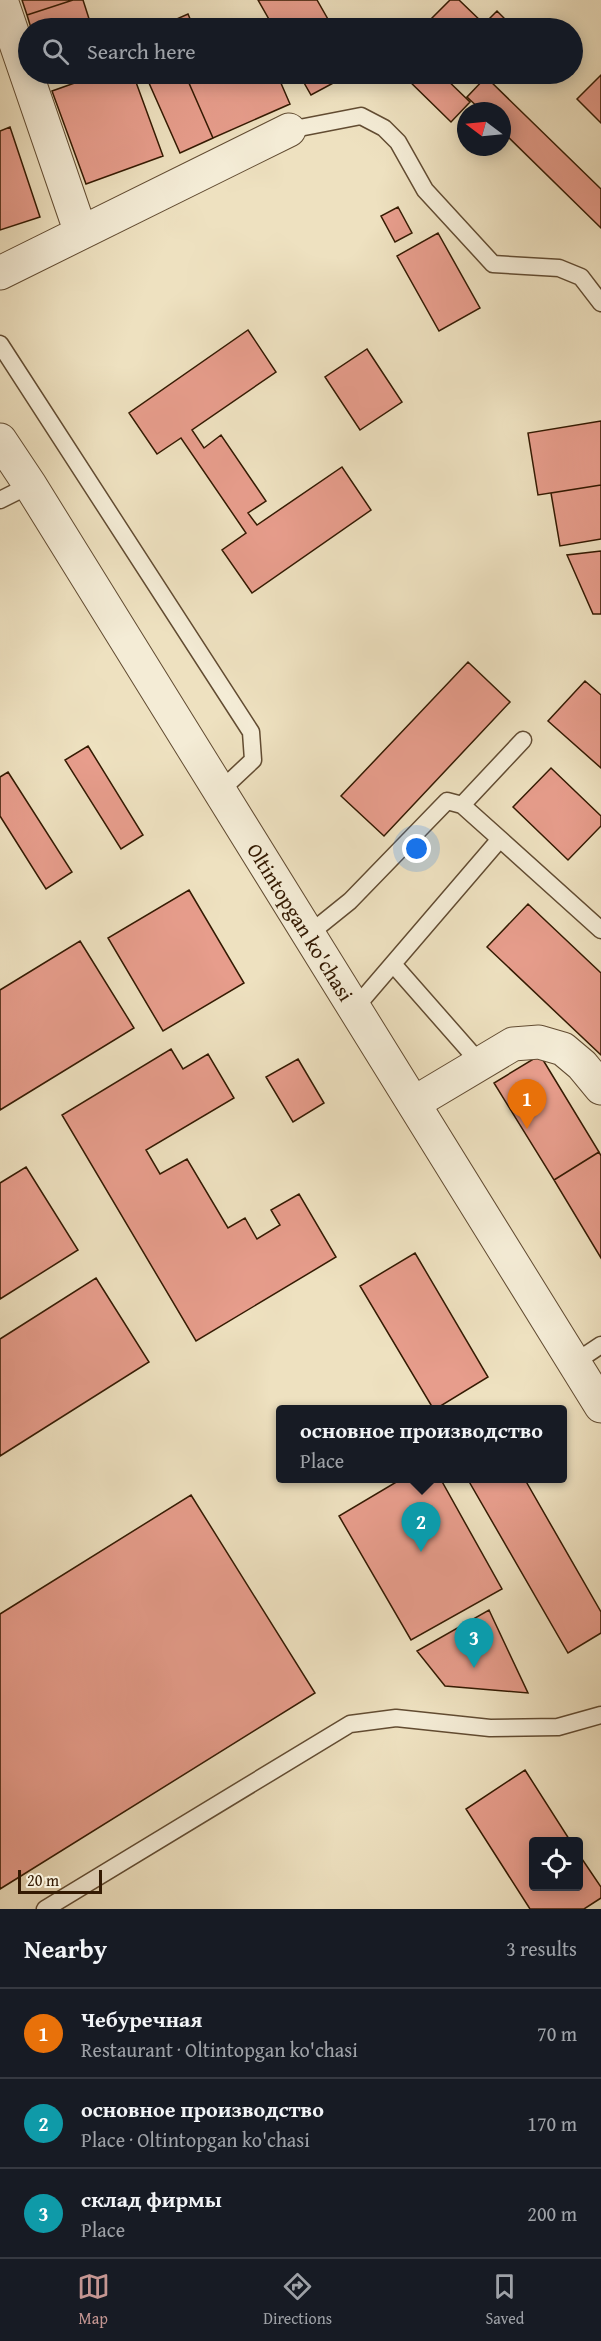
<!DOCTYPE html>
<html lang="en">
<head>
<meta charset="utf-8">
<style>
	:root { --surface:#171b24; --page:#20242c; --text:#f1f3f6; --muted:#9ea1a6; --line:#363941; --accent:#c59692 }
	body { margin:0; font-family:"Gentium Book Plus",serif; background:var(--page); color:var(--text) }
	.controls { position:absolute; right:18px; bottom:18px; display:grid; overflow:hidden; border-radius:6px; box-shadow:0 3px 15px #0003 }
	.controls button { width:54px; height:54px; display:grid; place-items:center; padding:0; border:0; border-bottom:2px solid var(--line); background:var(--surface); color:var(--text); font:30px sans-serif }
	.compass { position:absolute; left:457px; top:102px; width:54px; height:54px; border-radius:50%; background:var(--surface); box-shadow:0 3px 15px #0003; rotate:286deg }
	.scale { position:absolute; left:18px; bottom:15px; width:84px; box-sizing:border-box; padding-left:6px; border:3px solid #341a02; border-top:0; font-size:16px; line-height:21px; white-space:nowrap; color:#341a02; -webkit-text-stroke:4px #f4ecd6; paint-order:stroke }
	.you { position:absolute; left:417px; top:849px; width:21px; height:21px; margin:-15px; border:4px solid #fff; border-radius:50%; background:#1a73e8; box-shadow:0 0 0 9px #1a73e833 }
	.badge { display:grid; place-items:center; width:39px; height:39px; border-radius:50%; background:var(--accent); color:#fff; font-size:20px; font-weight:700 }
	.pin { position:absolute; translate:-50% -50px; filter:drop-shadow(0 2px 3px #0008) }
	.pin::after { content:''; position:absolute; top:32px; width:21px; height:18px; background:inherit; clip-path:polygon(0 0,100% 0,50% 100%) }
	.popup { position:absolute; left:276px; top:1405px; width:291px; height:78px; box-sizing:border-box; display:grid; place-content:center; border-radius:6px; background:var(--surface); filter:drop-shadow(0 2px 4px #0005); font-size:20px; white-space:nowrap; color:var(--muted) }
	.popup b { font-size:22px; color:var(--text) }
	.popup::after { content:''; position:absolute; left:50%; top:100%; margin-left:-12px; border:12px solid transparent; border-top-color:var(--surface) }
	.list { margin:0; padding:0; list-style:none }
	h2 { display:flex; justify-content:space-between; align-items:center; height:78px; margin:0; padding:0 24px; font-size:26px }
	h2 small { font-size:20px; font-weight:400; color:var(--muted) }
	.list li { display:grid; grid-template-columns:39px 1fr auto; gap:18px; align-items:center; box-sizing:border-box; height:90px; padding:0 24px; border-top:2px solid var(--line) }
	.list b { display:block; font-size:22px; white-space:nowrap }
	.list p { margin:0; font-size:20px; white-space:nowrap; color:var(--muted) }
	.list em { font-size:20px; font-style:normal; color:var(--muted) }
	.icon { flex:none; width:33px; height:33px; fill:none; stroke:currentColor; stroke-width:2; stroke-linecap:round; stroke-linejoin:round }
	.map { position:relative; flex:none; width:601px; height:1909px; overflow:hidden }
	.search { position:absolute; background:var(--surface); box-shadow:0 3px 15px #0003; left:18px; right:18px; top:18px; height:66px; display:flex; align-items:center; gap:15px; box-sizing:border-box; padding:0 21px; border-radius:33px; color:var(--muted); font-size:22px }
	.sheet { height:348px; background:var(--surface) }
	nav { display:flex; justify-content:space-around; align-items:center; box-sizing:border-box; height:84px; border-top:2px solid var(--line); background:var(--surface); font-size:16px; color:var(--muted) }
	nav a { display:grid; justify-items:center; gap:3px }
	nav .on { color:var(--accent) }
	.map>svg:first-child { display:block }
	.building { fill:#e79d8c; stroke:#341a02; stroke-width:1.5 }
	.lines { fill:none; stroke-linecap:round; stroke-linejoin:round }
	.service-casing { stroke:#624c32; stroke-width:19 }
	.minor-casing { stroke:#624c32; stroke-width:35 }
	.tertiary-casing { stroke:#624c32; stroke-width:35 }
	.service { stroke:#f4ecd6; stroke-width:16 }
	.minor { stroke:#f4ecd6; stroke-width:33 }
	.tertiary { stroke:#f4ecd6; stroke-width:33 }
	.labels { text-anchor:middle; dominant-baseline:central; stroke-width:6; stroke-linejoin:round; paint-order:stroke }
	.street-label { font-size:21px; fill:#341a02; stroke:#f4ecd6 }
</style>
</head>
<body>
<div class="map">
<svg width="601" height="1909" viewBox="0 0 601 1909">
	<rect width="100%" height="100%" fill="#eee1c0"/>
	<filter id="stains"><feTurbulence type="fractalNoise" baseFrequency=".00333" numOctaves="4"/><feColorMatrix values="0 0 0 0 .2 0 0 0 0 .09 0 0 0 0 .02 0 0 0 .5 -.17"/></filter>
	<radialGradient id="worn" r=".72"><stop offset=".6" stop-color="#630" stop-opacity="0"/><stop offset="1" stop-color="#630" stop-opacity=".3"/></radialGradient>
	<path class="building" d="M22,0H73L27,15Z
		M73,0H83L92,28H31L27,15Z
		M258,0H317L333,28H274Z
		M450,0H459L484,24L497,11L514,28H439L430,20Z
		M188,14L194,28H165L163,25Z
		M46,74H67L48,80Z
		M100,74H133L163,156L86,184L52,91Z
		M145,74H185L213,138L180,153Z
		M185,74H277L290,104L213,138Z
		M299,74H350L311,95Z
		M402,74H441L470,102L451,122Z
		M485,74H505L495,83Z
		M601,75V123L577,99Z
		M486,77L601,189V228L502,131V111H482L467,97Z
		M10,127L40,217L0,230V131Z
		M398,207L412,233L395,242L381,216Z
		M438,233L480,308L439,331L397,256Z
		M248,330L276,372L192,430L204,448L221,435L266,501L248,513L257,525L342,467L371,510L252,593L222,550L246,533L181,438L157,454L129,413Z
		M367,349L402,402L360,430L325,377Z
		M601,421V485L538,495L528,433Z
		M601,485V539L560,546L551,493Z
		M601,551V614H593L567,555Z
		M468,662L510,702L384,836L341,796Z
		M585,681L601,695V768L548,721Z
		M88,746L143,835L121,849L65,760Z
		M551,768L601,816V826L568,860L513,807Z
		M8,772L72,872L46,889L0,816V777Z
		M189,890L244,983L163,1031L108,938Z
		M528,904L601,973V1055L487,947Z
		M80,941L134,1028L0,1110V990Z
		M171,1049L183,1069L208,1054L234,1098L146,1150L160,1174L187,1159L228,1228L245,1218L257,1239L280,1225L271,1210L299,1194L336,1257L196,1341L62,1115Z
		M540,1055L599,1152L554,1180L494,1083Z
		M298,1059L324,1103L293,1122L266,1077Z
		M599,1152L601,1156V1258L554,1180Z
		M26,1167L78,1250L0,1299V1183Z
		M415,1253L488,1377L434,1410L360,1286Z
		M96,1278L149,1362L0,1456V1339Z
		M403,1478H440L502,1589L411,1640L339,1516Z
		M467,1478H524L601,1612V1633L568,1653Z
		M191,1495L315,1693L0,1889V1614Z
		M489,1610L528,1693L445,1686L417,1651Z
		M525,1770L571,1842H534V1886H578V1853L601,1887V1898L584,1909H530L466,1809Z"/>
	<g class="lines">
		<defs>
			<path id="service" d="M289,130L361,116L384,128L398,142L425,190L493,264L559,268L581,277L601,303
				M0,344L251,732L253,760L220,791
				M0,500L30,485
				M462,805L523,740
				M309,934L350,901L447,801L462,805L500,839
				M393,964L480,1063
				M355,1008L500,839L601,930
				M574,1363L601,1345
				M45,1909L350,1724L396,1718L490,1728L558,1727L601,1715"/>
			<path id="minor" d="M1,0L81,233
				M0,273L289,130
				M414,1103L513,1044L539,1042L563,1049L582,1065L601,1088"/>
			<g id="tertiary">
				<path id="s1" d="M0,440L30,485L601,1406"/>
			</g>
		</defs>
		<use href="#service" class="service-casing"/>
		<use href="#minor" class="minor-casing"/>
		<use href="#tertiary" class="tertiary-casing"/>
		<use href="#service" class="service"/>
		<use href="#minor" class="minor"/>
		<use href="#tertiary" class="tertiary"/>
	</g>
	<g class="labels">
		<g class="street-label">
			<text stroke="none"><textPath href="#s1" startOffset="568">Oltintopgan ko'chasi</textPath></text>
		</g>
	</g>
	<rect width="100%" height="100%" filter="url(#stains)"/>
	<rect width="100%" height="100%" fill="url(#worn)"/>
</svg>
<div class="controls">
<button><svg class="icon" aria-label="locate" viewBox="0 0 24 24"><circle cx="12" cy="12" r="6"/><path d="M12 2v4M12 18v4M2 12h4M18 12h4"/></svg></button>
</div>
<svg class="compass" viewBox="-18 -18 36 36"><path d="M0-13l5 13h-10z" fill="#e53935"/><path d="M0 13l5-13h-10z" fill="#9ea1a6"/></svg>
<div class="scale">20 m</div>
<div class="you"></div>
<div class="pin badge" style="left:527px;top:1129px;background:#e8710a">1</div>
<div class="pin badge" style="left:421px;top:1552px;background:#0f9aa8">2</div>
<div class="popup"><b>основное производство</b>Place</div>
<div class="pin badge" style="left:474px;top:1668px;background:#0f9aa8">3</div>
<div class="search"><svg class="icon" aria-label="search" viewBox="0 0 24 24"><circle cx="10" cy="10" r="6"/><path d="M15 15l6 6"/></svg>Search here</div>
</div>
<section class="sheet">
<h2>Nearby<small>3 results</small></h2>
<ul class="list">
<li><span class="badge" style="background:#e8710a">1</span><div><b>Чебуречная</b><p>Restaurant · Oltintopgan ko'chasi</p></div><em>70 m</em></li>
<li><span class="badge" style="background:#0f9aa8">2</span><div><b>основное производство</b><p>Place · Oltintopgan ko'chasi</p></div><em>170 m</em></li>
<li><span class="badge" style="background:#0f9aa8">3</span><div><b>склад фирмы</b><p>Place</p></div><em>200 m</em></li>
</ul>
</section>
<nav>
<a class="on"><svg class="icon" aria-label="map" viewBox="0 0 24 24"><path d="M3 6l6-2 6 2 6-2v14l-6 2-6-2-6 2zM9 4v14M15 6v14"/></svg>Map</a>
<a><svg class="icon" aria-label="directions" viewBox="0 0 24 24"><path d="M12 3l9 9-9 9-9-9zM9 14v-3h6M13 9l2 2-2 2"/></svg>Directions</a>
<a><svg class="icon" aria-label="saved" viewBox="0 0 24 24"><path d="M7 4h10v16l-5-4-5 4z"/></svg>Saved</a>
</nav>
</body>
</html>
